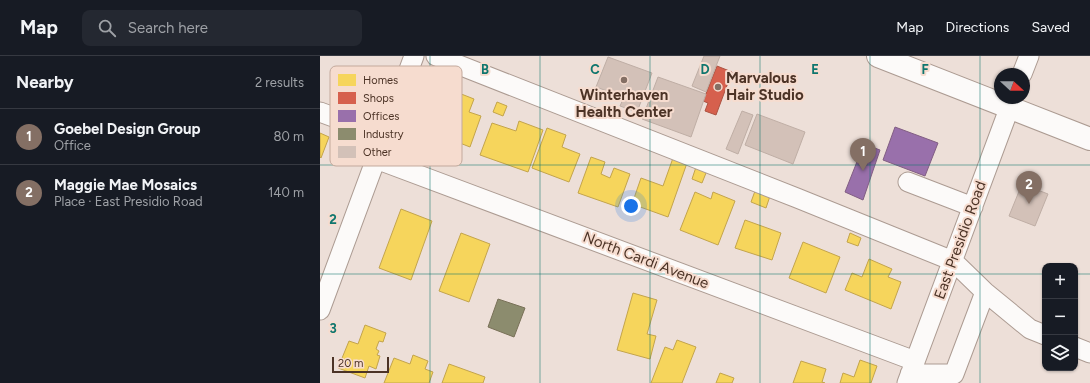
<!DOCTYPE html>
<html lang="en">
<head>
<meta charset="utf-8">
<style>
	:root { --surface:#171b24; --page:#242831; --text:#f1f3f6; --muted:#9ea1a6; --line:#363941; --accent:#846f64 }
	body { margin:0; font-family:Figtree,sans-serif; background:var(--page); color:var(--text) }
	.controls { position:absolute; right:12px; bottom:12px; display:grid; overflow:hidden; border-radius:8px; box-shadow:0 1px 3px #0004 }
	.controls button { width:36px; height:36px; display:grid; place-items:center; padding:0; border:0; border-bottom:1px solid var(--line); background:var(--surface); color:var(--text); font:20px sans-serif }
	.compass { position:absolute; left:674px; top:12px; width:36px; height:36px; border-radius:50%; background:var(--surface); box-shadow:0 1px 3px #0004; rotate:111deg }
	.scale { position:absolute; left:12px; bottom:10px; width:57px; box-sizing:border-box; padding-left:4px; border:2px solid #4c3326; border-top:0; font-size:11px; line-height:14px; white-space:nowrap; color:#4c3326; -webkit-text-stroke:3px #f6dccf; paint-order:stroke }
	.you { position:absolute; left:311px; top:150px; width:14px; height:14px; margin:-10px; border:3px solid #fff; border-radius:50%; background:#1a73e8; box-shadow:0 0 0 6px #1a73e833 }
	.badge { display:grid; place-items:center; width:26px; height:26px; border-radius:50%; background:var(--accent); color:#fff; font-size:13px; font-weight:700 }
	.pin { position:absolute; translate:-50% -33px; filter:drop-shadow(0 1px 2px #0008) }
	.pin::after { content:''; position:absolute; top:21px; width:14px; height:12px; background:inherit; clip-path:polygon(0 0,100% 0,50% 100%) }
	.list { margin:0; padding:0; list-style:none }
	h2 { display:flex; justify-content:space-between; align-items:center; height:52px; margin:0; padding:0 16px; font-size:17px }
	h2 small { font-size:13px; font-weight:400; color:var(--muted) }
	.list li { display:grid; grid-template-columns:26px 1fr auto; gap:12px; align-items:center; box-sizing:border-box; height:56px; padding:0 16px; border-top:1px solid var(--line) }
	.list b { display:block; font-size:15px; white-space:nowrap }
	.list p { margin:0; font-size:13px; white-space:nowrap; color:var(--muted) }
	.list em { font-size:13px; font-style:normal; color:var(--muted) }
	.icon { flex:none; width:22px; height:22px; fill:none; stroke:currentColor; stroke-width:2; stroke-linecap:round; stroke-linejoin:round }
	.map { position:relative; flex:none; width:770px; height:327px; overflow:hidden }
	header { display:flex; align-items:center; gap:24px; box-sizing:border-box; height:56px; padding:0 20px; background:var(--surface); border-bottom:1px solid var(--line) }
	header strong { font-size:19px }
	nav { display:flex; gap:22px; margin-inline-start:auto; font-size:14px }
	.search { width:280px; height:36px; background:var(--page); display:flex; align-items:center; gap:10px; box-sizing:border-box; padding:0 14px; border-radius:8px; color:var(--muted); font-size:15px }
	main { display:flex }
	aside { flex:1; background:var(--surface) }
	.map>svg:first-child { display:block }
	.homes { fill:#f6d55c; stroke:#c3a44c }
	.shops { fill:#d6604d; stroke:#ad5241 }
	.offices { fill:#9970ab; stroke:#825e83 }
	.industry { fill:#8c8c6e; stroke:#797158 }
	.building { fill:#d3c1b8; stroke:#bfaea5 }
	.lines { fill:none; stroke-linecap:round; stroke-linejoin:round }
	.minor-casing { stroke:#ac9b92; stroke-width:21 }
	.major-casing { stroke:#ac9b92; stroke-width:24 }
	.minor { stroke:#fcfaf9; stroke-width:19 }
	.major { stroke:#fcfaf9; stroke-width:22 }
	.grid { fill:none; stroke:#0f766e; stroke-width:1; stroke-opacity:0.55 }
	.poi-dot { fill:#846f64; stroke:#f6dccf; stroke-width:1.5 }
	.labels { text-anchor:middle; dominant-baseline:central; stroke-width:4; stroke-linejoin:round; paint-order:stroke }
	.poi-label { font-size:15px; font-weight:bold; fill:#4c3326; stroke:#f6dccf; text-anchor:start }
	.street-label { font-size:15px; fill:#4c3326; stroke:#f6dccf }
	.key { fill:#f6dccf; stroke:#c3a99c; stroke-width:1 }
	.key-label { font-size:11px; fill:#4c3326 }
	.grid-label { font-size:13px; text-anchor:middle; font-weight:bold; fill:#0f766e; stroke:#f6dccf; stroke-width:4; stroke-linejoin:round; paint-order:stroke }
</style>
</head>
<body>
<header>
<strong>Map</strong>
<div class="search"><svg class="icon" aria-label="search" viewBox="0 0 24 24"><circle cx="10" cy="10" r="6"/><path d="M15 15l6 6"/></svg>Search here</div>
<nav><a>Map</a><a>Directions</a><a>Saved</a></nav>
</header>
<main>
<aside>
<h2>Nearby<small>2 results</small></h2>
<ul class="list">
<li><span class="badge">1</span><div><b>Goebel Design Group</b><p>Office</p></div><em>80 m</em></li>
<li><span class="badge">2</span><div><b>Maggie Mae Mosaics</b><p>Place · East Presidio Road</p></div><em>140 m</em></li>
</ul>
</aside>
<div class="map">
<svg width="770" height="327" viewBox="0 0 770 327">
	<rect width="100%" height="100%" fill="#eddfd8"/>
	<path class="homes" d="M126,32L154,43L149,56L161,60L150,91L109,75Z
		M177,46L187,50L183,60L173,56Z
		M199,65L223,74L208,116L160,99L172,67L196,75Z
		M227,72L246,79L242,91L260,98L249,126L212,112Z
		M0,77L9,81L1,102L0,101Z
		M271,101L285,106L281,118L290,122L294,112L310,118L298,151L258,137Z
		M353,102L367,107L348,161L312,148L321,122L343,130Z
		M377,108L388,112L382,127L372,123Z
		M435,135L450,140L446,152L431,146Z
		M375,136L391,143L393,136L415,145L398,189L360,174Z
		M81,153L112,165L91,224L59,212Z
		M425,164L461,177L452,204L415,192Z
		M141,177L170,188L149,246L119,235Z
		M530,177L541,182L538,190L527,186Z
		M483,186L520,201L506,237L469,222Z
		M549,203L572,213L568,221L581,226L571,253L525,234L532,217L542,221Z
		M313,237L337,244L327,278L336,280L330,303L297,294Z
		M45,269L66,277L63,286L59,285L56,293L59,295L57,299L60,300L56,313L49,310L45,322L18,312L29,285L38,288Z
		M357,284L376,291L362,327H331L345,291L353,294Z
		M93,299L108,305L105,313L113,316L109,327H64L74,302L90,308Z
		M540,304L557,310L551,327H520L523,317L534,321Z
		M481,305L506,313L502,326L505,327H473Z
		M129,308L165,321L163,327H122Z
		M400,317L414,322L412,327H396Z"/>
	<path class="shops" d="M397,10L412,16L396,59L385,55L388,47L383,45Z"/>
	<path class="offices" d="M575,71L618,87L605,120L563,104Z
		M544,88L560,94L543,144L525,136Z"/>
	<path class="industry" d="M178,243L205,252L194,281L168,271Z"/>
	<path class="building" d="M384,0H400L386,36L372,30Z
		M288,1L332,17L317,56L300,50L304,41L276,31Z
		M338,21L386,38L371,81L322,63Z
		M422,55L433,59L418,98L406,93Z
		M437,58L485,76L473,108L425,89Z
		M702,128L728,138L715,170L689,160Z"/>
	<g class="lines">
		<defs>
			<path id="minor" d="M116,0L477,142L633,205L665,236L710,273L725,279
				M702,18L709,0
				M52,34L78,44
				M0,56L65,80
				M56,103L595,305
				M588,126L653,151
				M0,254L94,0
				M755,291L770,297
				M590,318H634L665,236
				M587,327L693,42"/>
			<path id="major" d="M558,0L770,83"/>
		</defs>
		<use href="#minor" class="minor-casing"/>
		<use href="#major" class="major-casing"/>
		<use href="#minor" class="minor"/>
		<use href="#major" class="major"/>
	</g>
	<path class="grid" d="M110,0V327M220,0V327M330,0V327M440,0V327M550,0V327M660,0V327M0,109H770M0,218H725M755,218H770"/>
	<g class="poi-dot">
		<circle cx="304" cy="24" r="4"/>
		<circle cx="398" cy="31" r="4"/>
	</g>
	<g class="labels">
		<g class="poi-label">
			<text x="406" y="22">Marvalous<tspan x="406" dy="17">Hair Studio</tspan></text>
			<text x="304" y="39" text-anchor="middle">Winterhaven<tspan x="304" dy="17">Health Center</tspan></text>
		</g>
		<g class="street-label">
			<text transform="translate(640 184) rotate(-70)">East Presidio Road</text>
			<text transform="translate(326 204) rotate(21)">North Cardi Avenue</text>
		</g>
	</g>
	<rect x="10" y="10" width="132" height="100" rx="6" class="key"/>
	<rect x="18" y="18" width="18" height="12" fill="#f6d55c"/>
	<rect x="18" y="36" width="18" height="12" fill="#d6604d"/>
	<rect x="18" y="54" width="18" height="12" fill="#9970ab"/>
	<rect x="18" y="72" width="18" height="12" fill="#8c8c6e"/>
	<rect x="18" y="90" width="18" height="12" fill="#d3c1b8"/>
	<g class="key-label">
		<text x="43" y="28">Homes</text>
		<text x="43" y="46">Shops</text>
		<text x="43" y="64">Offices</text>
		<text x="43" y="82">Industry</text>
		<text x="43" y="100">Other</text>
	</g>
	<g class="grid-label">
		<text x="165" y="18">B</text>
		<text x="275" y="18">C</text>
		<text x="385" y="18">D</text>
		<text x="495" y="18">E</text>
		<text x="605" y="18">F</text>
		<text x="13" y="168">2</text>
		<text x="13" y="277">3</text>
	</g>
</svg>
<div class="controls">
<button>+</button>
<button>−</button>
<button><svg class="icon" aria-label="layers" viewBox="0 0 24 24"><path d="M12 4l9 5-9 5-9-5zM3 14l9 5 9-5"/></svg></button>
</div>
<svg class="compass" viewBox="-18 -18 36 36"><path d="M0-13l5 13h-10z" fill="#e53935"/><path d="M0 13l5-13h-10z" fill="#9ea1a6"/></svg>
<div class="scale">20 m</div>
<div class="you"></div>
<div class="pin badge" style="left:543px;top:115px">1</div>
<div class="pin badge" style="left:709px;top:148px">2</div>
</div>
</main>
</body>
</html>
